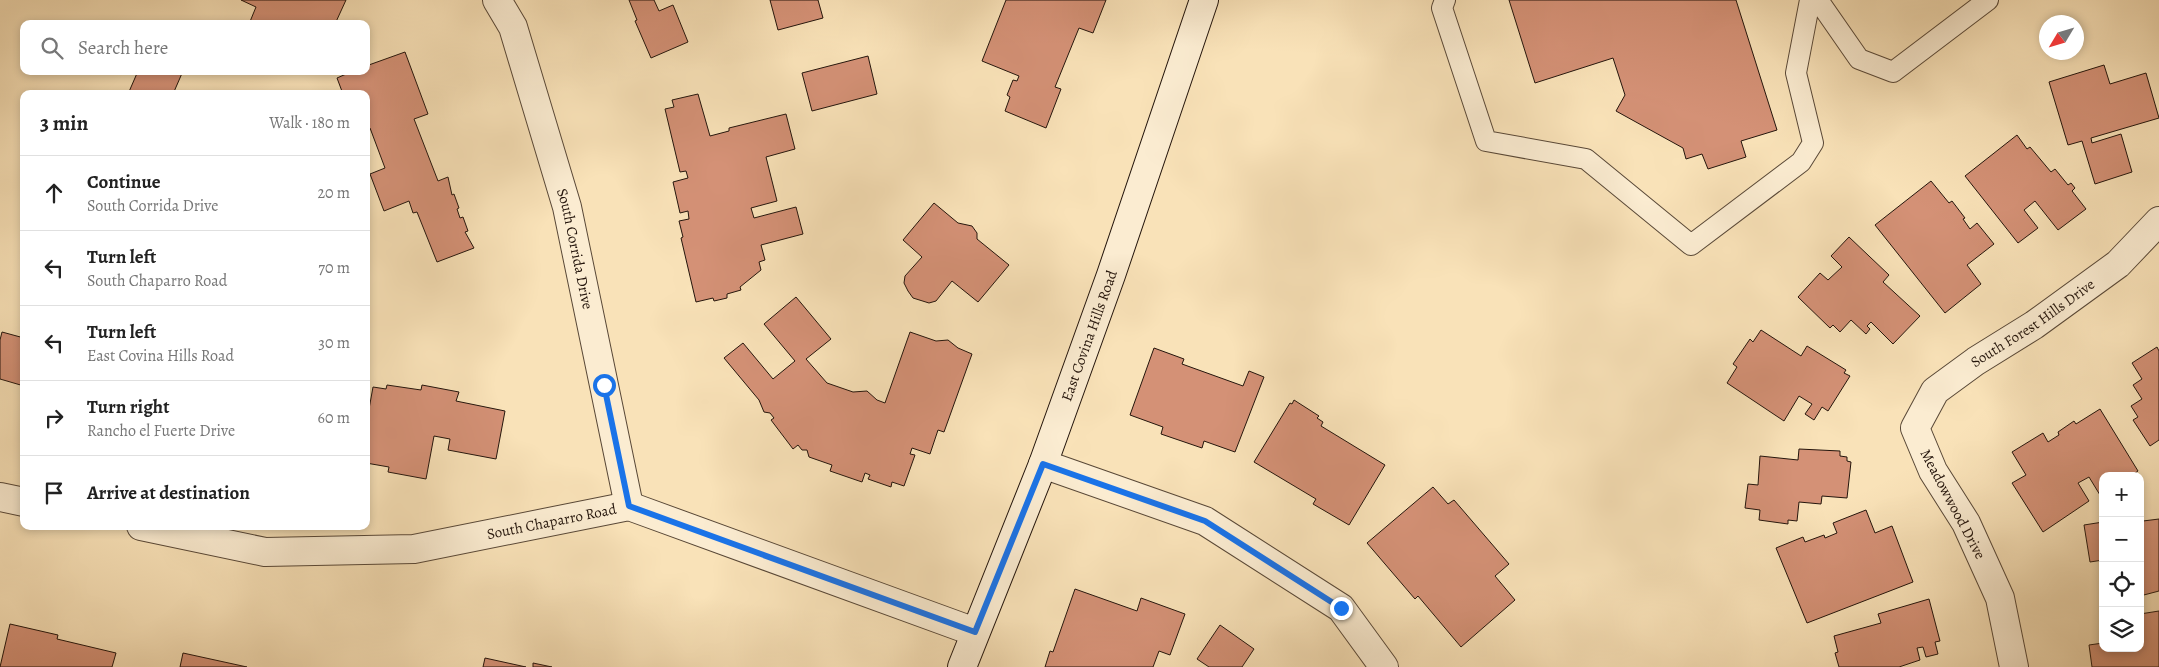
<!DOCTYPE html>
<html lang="en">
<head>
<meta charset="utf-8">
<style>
	:root { --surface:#fff; --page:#f6f6f6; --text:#222; --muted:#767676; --line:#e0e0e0 }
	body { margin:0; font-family:Alegreya,serif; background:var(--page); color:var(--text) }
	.controls { position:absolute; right:15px; bottom:15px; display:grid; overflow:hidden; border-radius:10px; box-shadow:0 2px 8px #0003 }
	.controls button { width:45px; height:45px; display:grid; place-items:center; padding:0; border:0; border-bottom:1px solid var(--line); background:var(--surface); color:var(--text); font:25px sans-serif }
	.compass { position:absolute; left:2039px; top:15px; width:45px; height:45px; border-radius:50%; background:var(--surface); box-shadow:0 2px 8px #0003; rotate:232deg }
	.stop { position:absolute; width:15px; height:15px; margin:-11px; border:4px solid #1a73e8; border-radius:50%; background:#fff }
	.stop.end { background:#1a73e8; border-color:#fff; box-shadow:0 1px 5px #0008 }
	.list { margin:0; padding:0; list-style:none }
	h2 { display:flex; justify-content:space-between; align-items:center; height:65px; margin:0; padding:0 20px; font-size:21px }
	h2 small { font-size:16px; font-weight:400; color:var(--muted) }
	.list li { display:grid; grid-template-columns:32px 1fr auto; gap:15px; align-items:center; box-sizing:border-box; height:75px; padding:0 20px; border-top:1px solid var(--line) }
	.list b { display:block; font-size:19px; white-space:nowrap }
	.list p { margin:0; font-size:16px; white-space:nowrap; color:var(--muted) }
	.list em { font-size:16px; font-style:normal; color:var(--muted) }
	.icon { flex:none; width:28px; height:28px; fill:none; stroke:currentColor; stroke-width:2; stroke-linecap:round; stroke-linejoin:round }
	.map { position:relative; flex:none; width:2159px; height:667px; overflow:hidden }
	.search { position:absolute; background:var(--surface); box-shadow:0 2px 8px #0003; left:20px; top:20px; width:350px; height:55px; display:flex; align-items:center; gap:12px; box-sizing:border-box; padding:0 18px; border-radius:10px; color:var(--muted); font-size:19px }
	.panel { position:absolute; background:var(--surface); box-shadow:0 2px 8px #0003; left:20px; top:90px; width:350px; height:440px; border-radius:10px }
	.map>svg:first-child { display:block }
	.building { fill:#d49176; stroke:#24150c }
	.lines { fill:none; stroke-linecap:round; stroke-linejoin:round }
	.lane-casing { stroke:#594837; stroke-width:22 }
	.street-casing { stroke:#594837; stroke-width:30 }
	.secondary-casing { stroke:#24150c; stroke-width:30 }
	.lane { stroke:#fbecd1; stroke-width:20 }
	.street { stroke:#fbecd1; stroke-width:28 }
	.secondary { stroke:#fbecd1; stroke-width:28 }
	.route { stroke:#1a73e8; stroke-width:6 }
	.labels { text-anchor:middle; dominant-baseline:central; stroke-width:4; stroke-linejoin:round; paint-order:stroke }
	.street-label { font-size:15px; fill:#24150c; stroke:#fbecd1 }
</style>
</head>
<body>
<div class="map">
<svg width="2159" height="667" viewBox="0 0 2159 667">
	<rect width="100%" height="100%" fill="#f9e2b8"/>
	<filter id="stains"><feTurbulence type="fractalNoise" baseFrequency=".004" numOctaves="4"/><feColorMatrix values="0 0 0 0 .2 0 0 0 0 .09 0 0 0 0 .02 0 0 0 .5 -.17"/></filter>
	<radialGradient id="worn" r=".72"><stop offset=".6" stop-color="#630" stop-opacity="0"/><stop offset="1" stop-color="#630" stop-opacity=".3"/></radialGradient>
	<path class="building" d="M241,0H346L335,24H249L256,7Z
		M629,0H654L659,11L673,5L688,42L651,58L635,21L637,20Z
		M770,0H818L823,18L778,30Z
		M1006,0H1106L1093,33L1079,28L1055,87L1061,89L1046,128L1005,111L1010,97L1007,95L1013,80L1017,81L1019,76L982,61Z
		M1509,0H1736L1777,130L1741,141L1746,157L1708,169L1702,154L1686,159L1683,148L1616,111L1625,95L1613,58L1535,83Z
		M405,52L428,114L414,119L438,181L448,177L452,195L454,194L459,208L457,209L460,218L463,217L468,231L465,232L474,248L437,262L417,212L413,213L409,201L384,211L370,174L385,168L370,128L366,129V94H343L337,78L353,71H366V66Z
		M868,56L877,94L812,111L802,73Z
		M2104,65L2110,84L2146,73L2159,118L2091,138L2092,143L2121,134L2132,172L2095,184L2082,141L2068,145L2049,82Z
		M138,71H183L173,94H128Z
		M698,94L710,136L729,131V128L786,114L795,149L766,157L777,201L751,208L754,218L796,207L803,234L761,245L765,260L759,262L761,270L740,287L741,290L727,294V298L714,301L713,298L696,302L681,238L683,237L679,221L689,219L688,211L680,213L673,182L688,178L686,171L680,172L665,109L674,107L672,100Z
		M2017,135L2027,149L2030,147L2051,172L2055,169L2068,185L2071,183L2075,188L2072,191L2086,209L2058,230L2035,201L2024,210L2038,228L2018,243L1965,176Z
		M1931,181L1949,203L1952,201L1965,218L1963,219L1970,229L1977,223L1994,244L1967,265L1981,284L1945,313L1875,225Z
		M934,203L958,223L972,226L977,233V239L1009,265L978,302L952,281L936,301L929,303L913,298L908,291L904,283L905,276L922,257L903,240Z
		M1849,237L1889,275L1883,282L1920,316L1893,344L1871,322L1867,326L1870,329L1866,334L1851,320L1840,332L1833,325L1830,328L1798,297L1820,273L1828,280L1842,267L1831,256Z
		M796,297L831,339L806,359L827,383L853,392L867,391L877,400L885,403L910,332L936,341L948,340L958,348L972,354L944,432L938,430L930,454L912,448L910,454L915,455L904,486L892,482L891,487L868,479L870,475L865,473L862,482L830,471L832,465L809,457L807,450H802L798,445L793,449L771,420L774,418L770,413L764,412L759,400L724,358L743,343L773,379L795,361L764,324Z
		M1761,330L1801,356L1807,346L1846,370L1844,373L1850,376L1828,411L1822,407L1814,420L1805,414L1812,404L1799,396L1784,421L1727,383L1737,367L1733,364L1750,339L1753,342Z
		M2,332L24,338V386L0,379V340Z
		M2157,347L2159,351V440L2150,446L2133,420L2138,417L2131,406L2142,399L2133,385L2142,379L2132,363Z
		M1154,348L1184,359L1182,364L1243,386L1249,371L1264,377L1235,452L1204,441L1202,448L1161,434L1163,427L1130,415Z
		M387,385L421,390L422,385L459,392L456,401L505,411L496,459L448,450L450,439L434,436L426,479L388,472L389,467L366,463V409H369L373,387L386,389Z
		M1294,400L1319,416L1317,418L1323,422L1321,426L1385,465L1349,525L1313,504L1316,499L1254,462L1290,403L1292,404Z
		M2100,409L2138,471L2131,476H2103V493L2100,495L2089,477L2078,483L2089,501L2043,532L2012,483L2026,475L2012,452L2043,433L2048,442L2059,435L2058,432L2074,421L2076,424Z
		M1799,449L1840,451V456L1847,457V461L1851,462L1847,498L1822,496L1821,504L1799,502L1797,521L1788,520V524L1759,520L1760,510L1745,508L1748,484L1758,485L1760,456L1798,460Z
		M1433,487L1448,504L1454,500L1509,564L1495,576L1515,600L1461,647L1418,596L1415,599L1367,543Z
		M1866,510L1875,533L1892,526L1913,582L1807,623L1776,548L1803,537L1805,542L1824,535L1825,538L1837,533L1833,523Z
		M2159,519V591L2140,596V526H2143V521Z
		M2103,522V560L2090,562L2084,525Z
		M1075,589L1137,611L1141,598L1185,614L1170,655L1159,651L1153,667H1045L1050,651L1053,652Z
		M1929,599L1940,641L1935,642L1938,654L1926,657L1923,647L1917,648L1920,660L1899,667H1839L1835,653L1838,652L1834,636L1881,623L1878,614Z
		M2159,611V667H2092L2089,645L2103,643V648H2140V614Z
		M10,624L58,635L57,639L116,653L112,667H0Z
		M1220,625L1254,649L1242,667H1209L1197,659Z
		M183,653L247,667H180Z
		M485,658L526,667H483Z
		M533,663L552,667H533Z"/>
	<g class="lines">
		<defs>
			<path id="lane" d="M1445,0L1442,8L1486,141L1586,159L1691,245L1801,162L1813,143L1796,73L1810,0
				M1818,0L1859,59L1893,72L1988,0"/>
			<g id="street">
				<path id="s1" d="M497,0L513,27L567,207L629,506"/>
				<path d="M1043,464L1205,521L1341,608L1384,667"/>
				<path d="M0,497L24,502"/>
				<path id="s2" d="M141,526L265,552L414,549L629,506L975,632"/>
				<path id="s3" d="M2014,667L2000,598L1966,523L1933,471L1915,428L1935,391L1976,361L2034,325L2118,264L2159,221"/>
			</g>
			<g id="secondary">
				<path id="s4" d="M962,667L1043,464L1111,275L1204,0"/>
			</g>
		</defs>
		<use href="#lane" class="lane-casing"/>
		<use href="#street" class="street-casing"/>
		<use href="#secondary" class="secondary-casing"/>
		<use href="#lane" class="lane"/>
		<use href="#street" class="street"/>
		<use href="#secondary" class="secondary"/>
	</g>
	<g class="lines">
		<path class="route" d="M604,385L629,506L975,632L1043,464L1205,521L1341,608"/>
	</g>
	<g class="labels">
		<g class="street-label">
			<text stroke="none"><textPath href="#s1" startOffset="262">South Corrida Drive</textPath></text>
			<text stroke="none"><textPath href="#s3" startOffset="422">South Forest Hills Drive</textPath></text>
			<text stroke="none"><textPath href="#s4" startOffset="355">East Covina Hills Road</textPath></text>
			<text transform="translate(1953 504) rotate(62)">Meadowwood Drive</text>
			<text stroke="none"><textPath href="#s2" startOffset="416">South Chaparro Road</textPath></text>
		</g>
	</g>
	<rect width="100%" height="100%" filter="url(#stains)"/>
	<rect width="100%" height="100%" fill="url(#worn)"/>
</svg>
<div class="controls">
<button>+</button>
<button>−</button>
<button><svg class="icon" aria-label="locate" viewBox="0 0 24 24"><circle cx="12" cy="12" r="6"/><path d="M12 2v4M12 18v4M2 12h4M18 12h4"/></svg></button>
<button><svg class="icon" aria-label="layers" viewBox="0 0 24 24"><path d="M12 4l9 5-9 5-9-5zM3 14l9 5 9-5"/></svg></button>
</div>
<svg class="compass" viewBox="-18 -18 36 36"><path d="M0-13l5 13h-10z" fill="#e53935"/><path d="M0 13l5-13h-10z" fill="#767676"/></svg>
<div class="stop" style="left:604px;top:385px"></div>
<div class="stop end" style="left:1341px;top:608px"></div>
<div class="search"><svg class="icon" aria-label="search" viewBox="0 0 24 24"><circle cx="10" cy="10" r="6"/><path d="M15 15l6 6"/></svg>Search here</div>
<section class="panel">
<h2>3 min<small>Walk · 180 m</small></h2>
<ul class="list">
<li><svg class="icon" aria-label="ahead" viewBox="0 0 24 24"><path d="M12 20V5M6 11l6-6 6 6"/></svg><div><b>Continue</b><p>South Corrida Drive</p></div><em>20 m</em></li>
<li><svg class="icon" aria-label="left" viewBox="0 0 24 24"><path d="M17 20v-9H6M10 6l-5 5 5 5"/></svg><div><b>Turn left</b><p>South Chaparro Road</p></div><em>70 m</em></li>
<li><svg class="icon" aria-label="left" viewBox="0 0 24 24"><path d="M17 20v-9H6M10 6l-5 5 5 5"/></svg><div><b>Turn left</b><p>East Covina Hills Road</p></div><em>30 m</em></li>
<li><svg class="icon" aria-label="right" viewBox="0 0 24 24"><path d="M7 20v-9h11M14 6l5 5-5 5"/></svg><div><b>Turn right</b><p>Rancho el Fuerte Drive</p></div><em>60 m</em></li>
<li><svg class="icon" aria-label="arrive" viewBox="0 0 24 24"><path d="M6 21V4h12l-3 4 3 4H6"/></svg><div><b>Arrive at destination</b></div></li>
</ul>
</section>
</div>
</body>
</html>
